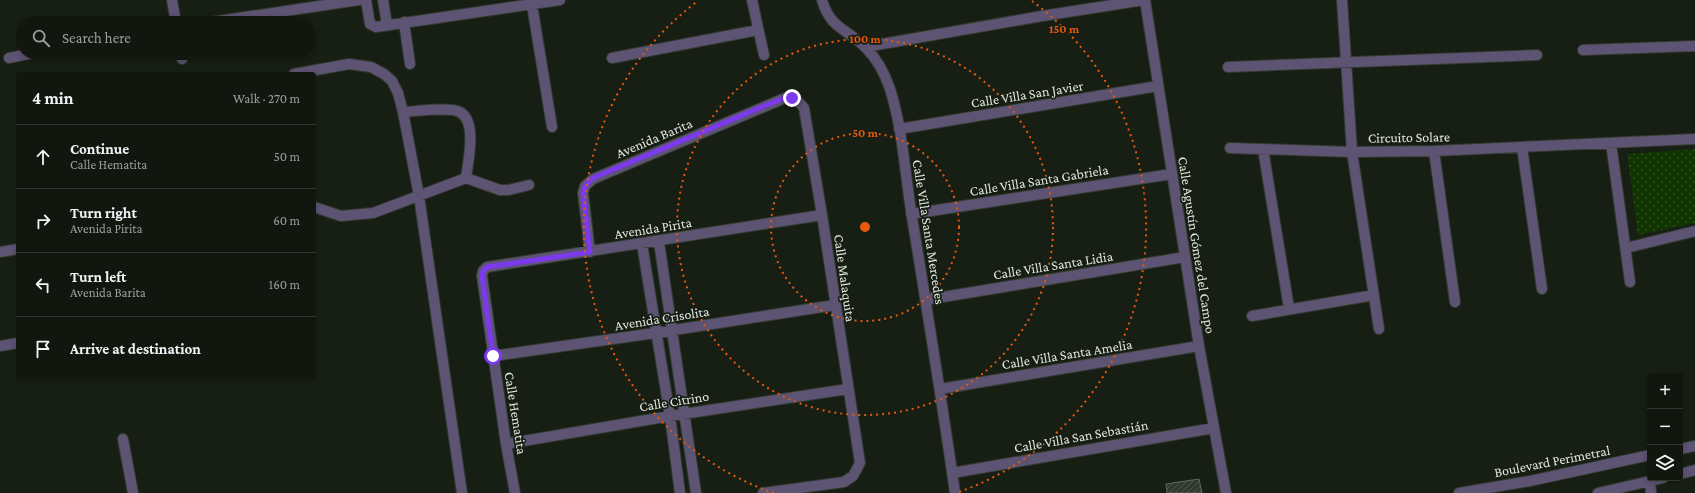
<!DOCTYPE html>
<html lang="en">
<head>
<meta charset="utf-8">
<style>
	:root { --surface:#11170f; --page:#1e241d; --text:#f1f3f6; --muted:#9c9f9e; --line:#30362f }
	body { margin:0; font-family:"Crimson Pro",serif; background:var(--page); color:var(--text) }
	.controls { position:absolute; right:12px; bottom:12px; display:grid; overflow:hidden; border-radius:4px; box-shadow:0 2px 6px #0003 }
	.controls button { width:36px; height:36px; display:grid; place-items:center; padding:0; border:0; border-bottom:1px solid var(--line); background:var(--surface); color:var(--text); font:20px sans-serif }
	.stop { position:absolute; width:12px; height:12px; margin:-9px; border:3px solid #7c3aed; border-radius:50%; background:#fff }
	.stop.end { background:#7c3aed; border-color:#fff; box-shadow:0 1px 4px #0008 }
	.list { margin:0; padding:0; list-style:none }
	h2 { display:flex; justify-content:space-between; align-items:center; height:52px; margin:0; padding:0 16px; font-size:17px }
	h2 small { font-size:13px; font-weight:400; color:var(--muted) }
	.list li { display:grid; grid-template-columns:26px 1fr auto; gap:12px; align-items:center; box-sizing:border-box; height:64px; padding:0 16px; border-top:1px solid var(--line) }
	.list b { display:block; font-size:15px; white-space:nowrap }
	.list p { margin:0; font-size:13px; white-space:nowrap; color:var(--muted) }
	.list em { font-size:13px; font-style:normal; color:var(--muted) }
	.icon { flex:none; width:22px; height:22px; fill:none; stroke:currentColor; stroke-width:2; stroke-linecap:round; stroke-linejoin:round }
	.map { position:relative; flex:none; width:1695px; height:493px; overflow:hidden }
	.search { position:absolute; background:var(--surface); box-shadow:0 2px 6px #0003; left:16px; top:16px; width:300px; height:44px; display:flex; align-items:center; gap:10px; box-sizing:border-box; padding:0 14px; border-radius:22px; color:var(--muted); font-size:15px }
	.panel { position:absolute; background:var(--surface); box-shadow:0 2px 6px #0003; left:16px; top:72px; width:300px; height:308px; border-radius:4px }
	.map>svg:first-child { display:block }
	.park { fill:url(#park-dots) }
	.building { fill:url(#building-hatch); stroke:#616a5e }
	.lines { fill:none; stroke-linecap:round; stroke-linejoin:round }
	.minor-casing { stroke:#333b30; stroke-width:12 }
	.minor { stroke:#5d5372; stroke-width:10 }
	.route { stroke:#7c3aed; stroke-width:5 }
	.ring { fill:none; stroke:#e8590c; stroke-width:2; stroke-dasharray:2 4 }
	.labels { text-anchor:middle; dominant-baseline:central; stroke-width:3.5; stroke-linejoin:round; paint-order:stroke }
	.street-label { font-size:14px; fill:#e1e6df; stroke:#171f14 }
	.centre { fill:#e8590c; stroke:#171f14; stroke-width:2 }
	.ring-label { font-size:12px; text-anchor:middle; font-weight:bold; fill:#e8590c; stroke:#171f14; stroke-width:3.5; stroke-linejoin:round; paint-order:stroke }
</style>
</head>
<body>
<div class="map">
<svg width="1695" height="493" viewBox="0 0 1695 493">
	<defs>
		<pattern id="park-dots" width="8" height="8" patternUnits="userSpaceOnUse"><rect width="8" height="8" fill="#113500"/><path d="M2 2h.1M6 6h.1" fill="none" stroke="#335225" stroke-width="1.8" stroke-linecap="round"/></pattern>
		<pattern id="building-hatch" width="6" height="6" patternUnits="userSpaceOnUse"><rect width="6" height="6" fill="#30392d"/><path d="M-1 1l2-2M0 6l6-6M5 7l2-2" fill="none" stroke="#4e564b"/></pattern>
	</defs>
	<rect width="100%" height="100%" fill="#171f14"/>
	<path class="park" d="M1695,149V223L1638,235L1627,154Z"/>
	<path class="building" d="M1199,479L1202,493H1167L1166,484Z"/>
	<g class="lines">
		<defs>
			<path id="minor" d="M172,0L176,23
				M366,0L370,24L376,27L560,0
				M383,0L387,25
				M752,0L764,55
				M822,0C830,29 848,29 866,48C877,59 885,74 890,89C903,130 905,175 912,217C927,309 942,401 955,493
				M1145,0L1199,346L1226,493
				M1342,0L1352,152L1379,329
				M532,5L552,127
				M212,22L359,0
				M404,22L410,64
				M865,47L1042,16L1144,0
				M1583,50L1695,46
				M181,53L182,59
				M9,58L33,53
				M612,58L758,30
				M1228,67L1537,55
				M294,74L349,64L371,67L384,74L392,81L398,93L403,112L419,196L462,493
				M899,129L1158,86
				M1611,143L1630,282
				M1522,147L1542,289
				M1230,148L1352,152L1434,151L1695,139
				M1263,149L1289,308
				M1434,151L1455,302
				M466,178L500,190H509L529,185
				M314,207L341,216L373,213L466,178C468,160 480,113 453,110C437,108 419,111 403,112
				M911,214L1172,174
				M659,242L696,493
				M642,244L670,416L680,493
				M1626,248L1695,231
				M0,252L18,249
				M590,252L583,193L585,186L593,179L785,98C795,97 798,101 804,108L822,215L860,463L853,476L844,482L763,493
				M925,300L1185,257
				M1252,316L1374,295
				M0,346L18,343
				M493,356L655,333L835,305
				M940,389L1199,346
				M123,439L133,493
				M506,444L670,416L848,389
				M1680,449L1695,446
				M952,473L1214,428
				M1680,474L1695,470
				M1650,481L1651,493
				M515,493L506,444L482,276L483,271L487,267L822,215
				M1459,493L1530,481L1650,455
				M1598,493L1663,478"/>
		</defs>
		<use href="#minor" class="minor-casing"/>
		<use href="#minor" class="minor"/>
	</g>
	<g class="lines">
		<path class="route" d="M493,356L482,276L483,271L487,267L590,252L583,193L585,186L593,178L764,106L785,98H792"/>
	</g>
	<g class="ring">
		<circle cx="865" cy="227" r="94"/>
		<circle cx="865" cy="227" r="188"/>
		<path d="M774 493A281 281 0 0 1 698 1M1032 1A281 281 0 0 1 956 493"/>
	</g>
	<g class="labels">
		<g class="street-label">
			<text transform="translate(1027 94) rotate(-9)">Calle Villa San Javier</text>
			<text transform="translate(1409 137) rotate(-1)">Circuito Solare</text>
			<text transform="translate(654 138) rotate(-23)">Avenida Barita</text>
			<text transform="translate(1039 180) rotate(-9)">Calle Villa Santa Gabriela</text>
			<text transform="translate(653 228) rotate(-9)">Avenida Pirita</text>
			<text transform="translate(929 232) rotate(81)">Calle Villa Santa Mercedes</text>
			<text transform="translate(1197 245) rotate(81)">Calle Agustín Gómez del Campo</text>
			<text transform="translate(1053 265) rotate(-9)">Calle Villa Santa Lidia</text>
			<text transform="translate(845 278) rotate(82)">Calle Malaquita</text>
			<text transform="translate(662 318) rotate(-9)">Avenida Crisolita</text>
			<text transform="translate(1067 354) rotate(-9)">Calle Villa Santa Amelia</text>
			<text transform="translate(674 401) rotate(-9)">Calle Citrino</text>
			<text transform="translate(516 413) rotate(81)">Calle Hematita</text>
			<text transform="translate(1081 436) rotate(-10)">Calle Villa San Sebastián</text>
			<text transform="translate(1552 461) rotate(-11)">Boulevard Perimetral</text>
		</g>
	</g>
	<circle cx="865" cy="227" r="6" class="centre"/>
	<g class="ring-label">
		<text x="1064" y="33">150 m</text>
		<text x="865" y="43">100 m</text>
		<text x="865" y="137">50 m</text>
	</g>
</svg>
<div class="controls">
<button>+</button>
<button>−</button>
<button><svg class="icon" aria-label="layers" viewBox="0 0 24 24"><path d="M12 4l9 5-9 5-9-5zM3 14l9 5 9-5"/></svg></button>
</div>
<div class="stop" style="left:493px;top:356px"></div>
<div class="stop end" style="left:792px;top:98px"></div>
<div class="search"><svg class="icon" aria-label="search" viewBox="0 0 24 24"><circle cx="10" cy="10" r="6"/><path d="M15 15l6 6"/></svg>Search here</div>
<section class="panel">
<h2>4 min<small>Walk · 270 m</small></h2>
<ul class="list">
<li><svg class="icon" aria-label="ahead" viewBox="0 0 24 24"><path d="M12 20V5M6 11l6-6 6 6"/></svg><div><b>Continue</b><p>Calle Hematita</p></div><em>50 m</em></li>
<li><svg class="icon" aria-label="right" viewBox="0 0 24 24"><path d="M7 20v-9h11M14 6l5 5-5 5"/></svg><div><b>Turn right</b><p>Avenida Pirita</p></div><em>60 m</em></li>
<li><svg class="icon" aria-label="left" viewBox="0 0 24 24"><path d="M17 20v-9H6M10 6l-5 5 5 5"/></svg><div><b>Turn left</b><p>Avenida Barita</p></div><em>160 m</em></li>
<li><svg class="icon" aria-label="arrive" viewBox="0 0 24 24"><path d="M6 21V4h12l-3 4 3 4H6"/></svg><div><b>Arrive at destination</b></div></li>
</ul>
</section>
</div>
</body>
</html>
